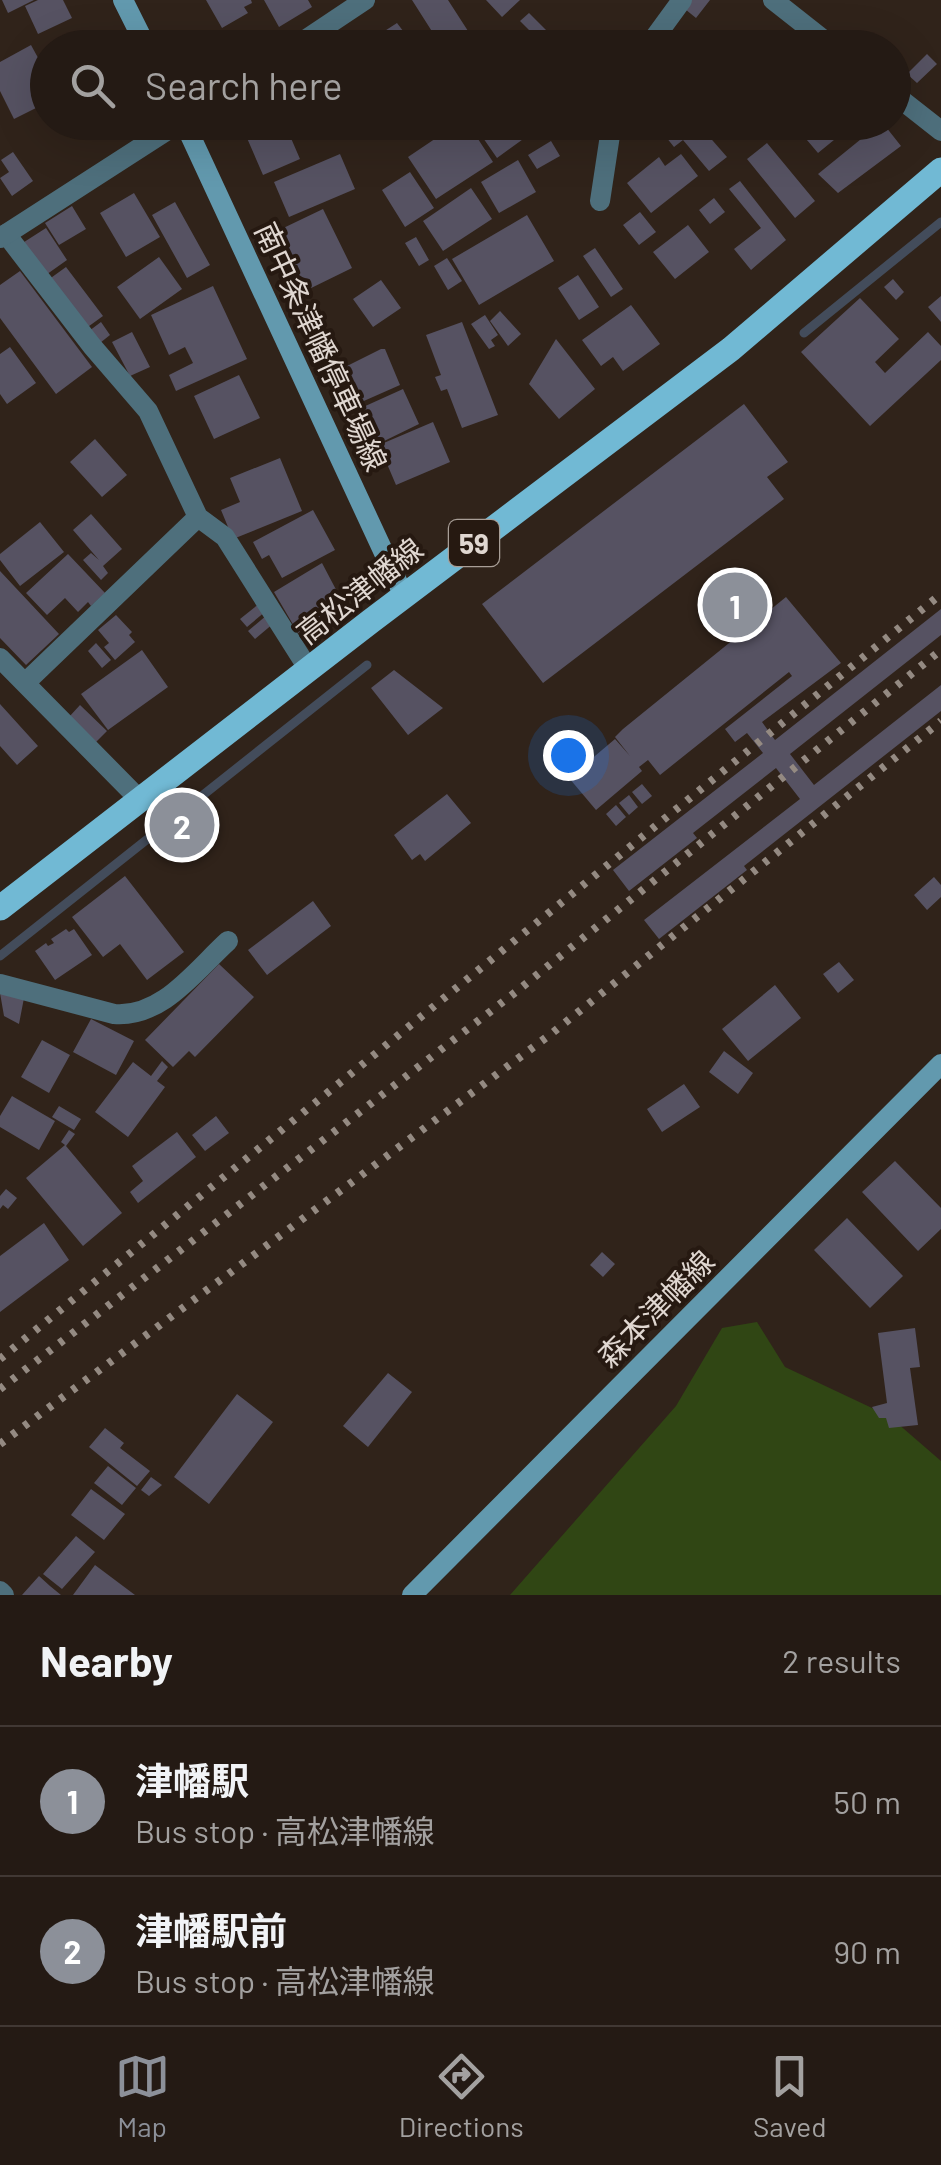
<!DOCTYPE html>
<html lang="en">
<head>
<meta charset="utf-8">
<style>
	:root { --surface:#241a14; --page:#302722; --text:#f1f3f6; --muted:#a3a1a0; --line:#413834; --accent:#8c9099 }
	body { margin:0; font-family:Barlow,"Noto Sans JP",sans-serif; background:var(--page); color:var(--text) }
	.you { position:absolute; left:568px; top:755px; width:35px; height:35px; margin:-25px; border:8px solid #fff; border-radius:50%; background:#1a73e8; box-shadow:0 0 0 15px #1a73e833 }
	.badge { display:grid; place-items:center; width:65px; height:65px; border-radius:50%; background:var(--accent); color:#fff; font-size:32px; font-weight:700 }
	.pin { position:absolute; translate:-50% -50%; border:5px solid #fff; box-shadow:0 2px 10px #0006 }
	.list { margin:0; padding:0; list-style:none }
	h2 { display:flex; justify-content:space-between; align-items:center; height:130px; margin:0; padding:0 40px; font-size:42px }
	h2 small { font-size:32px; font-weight:400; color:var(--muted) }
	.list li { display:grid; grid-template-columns:65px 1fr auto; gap:30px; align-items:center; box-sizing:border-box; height:150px; padding:0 40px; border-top:2px solid var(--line) }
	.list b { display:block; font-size:38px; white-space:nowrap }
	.list p { margin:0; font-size:32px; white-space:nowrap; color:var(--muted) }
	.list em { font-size:32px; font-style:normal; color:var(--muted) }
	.icon { flex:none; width:55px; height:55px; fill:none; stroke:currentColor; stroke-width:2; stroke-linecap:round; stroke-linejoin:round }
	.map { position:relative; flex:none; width:941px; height:1595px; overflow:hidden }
	.search { position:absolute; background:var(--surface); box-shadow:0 10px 40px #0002; left:30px; right:30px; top:30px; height:110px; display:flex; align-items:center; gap:25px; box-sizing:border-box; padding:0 35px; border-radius:55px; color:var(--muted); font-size:38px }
	.sheet { height:430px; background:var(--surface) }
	nav { display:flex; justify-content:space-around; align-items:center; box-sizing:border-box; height:140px; border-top:2px solid var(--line); background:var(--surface); font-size:28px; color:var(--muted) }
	nav a { display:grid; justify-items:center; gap:5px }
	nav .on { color:var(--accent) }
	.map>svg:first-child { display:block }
	.green { fill:#304614 }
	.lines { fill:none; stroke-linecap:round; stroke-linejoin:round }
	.stream { stroke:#434c5b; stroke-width:9 }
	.building { fill:#565262 }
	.minor { stroke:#4e6f7c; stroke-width:20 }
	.tertiary { stroke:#4e6f7c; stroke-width:20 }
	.secondary { stroke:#6299ae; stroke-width:20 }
	.primary { stroke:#71b9d4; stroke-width:25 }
	.rail { stroke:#948a82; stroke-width:8; stroke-dasharray:5 10; stroke-linecap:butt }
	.labels { text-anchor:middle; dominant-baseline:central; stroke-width:8; stroke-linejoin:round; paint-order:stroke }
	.shield { fill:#261911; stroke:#a89e97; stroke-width:2.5 }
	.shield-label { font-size:28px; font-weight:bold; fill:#e0d7d1 }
	.street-label { font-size:30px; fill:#e0d7d1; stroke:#261911 }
</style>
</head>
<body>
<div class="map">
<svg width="941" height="1595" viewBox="0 0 941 1595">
	<rect width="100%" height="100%" fill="#30231a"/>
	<path class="green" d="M757,1322L785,1367L889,1416L941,1461V1595H510L676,1406L722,1328Z"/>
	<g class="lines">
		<path class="stream" d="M804,333L941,222
			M0,956L367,665"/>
	</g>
	<path class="building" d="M2,0H34L8,13Z
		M38,0H63L72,18L38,34L25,6Z
		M206,0H251L252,3L244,7L248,13L222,28Z
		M264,0H308L312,7L279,27Z
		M412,0H448L479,48H419L416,43L433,33Z
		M486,0H520L502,17Z
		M684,0H710L696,18L680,5Z
		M529,13L547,31L538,39L520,21Z
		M397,23L410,40L401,48H390L380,34Z
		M744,30L762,48H726Z
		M31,45L48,76V102L14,119L0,91V62Z
		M927,54L937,64L917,83L907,74Z
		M240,122H284L300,159L263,175Z
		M460,122H467L493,162L436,199L408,157Z
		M472,122H532L537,129L497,158Z
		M683,122L692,130L699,125L727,157L709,171L683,140L674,147L666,137Z
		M813,122H856L818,153L801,133Z
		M882,122L901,146L838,193L818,174Z
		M551,141L560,156L537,169L528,155Z
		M767,143L815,201L795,218L747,159Z
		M13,152L33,181L12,196L0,178L9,172L1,160Z
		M340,154L355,189L289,217L274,182Z
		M681,154L698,176L651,213L627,183L659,157L665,166Z
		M518,160L536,192L499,213L481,182Z
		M410,172L434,208L405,227L382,190Z
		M740,181L786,240L751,270L734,249L761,228L729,189Z
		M471,188L492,219L443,251L423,221Z
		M134,193L160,237L126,257L100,213Z
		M714,198L725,212L710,224L699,210Z
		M175,202L210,265L187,278L152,215Z
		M72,206L86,229L59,245L45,223Z
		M323,209L352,268L303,292L275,232Z
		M640,212L656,232L639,245L623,225Z
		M527,215L554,261L479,305L452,259Z
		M688,225L709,252L675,279L653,252Z
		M46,228L67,260L43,277L21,244Z
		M416,237L429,260L419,266L405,243Z
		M595,248L623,289L611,297L583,256Z
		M159,257L182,289L140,319L117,287Z
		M447,258L462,281L448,290L434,266Z
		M66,267L103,316L85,329L48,280Z
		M20,271L92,367L56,394L0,318V285Z
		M578,275L599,307L579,320L558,288Z
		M893,279L904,292L896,300L884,287Z
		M381,280L401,308L373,327L353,299Z
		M213,286L247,359L176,391L169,375L193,363L185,347L169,355L151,315Z
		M941,296V322L928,307Z
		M860,298L899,339L875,362L885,373L928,332L941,346V360L870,426L801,352Z
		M631,305L660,344L623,371L613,357L601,366L582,340Z
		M500,311L521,334L508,346L490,321Z
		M485,315L498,335L491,340L495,346L489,349L471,324Z
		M101,322L110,335L100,343L89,331Z
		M462,322L498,415L462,428L447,389L441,391L435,377L441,375L426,335Z
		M132,332L150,367L130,376L112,342Z
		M556,339L595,389L559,419L529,384Z
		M10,347L36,383L7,404L0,394V354Z
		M381,349H385L400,385L357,404L341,369Z
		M239,375L260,418L214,439L194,396Z
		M403,389L419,424L378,444L361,408Z
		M744,404L788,462L767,477L784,499L543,683L482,604Z
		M433,422L450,462L396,485L379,445Z
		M95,439L127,475L102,497L70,462Z
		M280,458L302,511L233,539L221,510L240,502L230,478Z
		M313,510L335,550L282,578L269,555L262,559L253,542Z
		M91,514L122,549L103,566L108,573L101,580L83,560L91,553L99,560L73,530Z
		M40,522L64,552L20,586L0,560V554Z
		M68,554L105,593L91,606L88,602L78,612L65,598L47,615L26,593Z
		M322,563L342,601L298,633L274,592Z
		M0,571L59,634L26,665L0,638Z
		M786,597L841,663L762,722L775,740L941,609V635L790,754L814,785L941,685V711L744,866L747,870L659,939L644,920L800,799L776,768L693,833L697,838L629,891L613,870L763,753L747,733L735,742L725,729L792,676L789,672L660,775L648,760L639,767L642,771L596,810L569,778L615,739L630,756L615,737L623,729Z
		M260,603L266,611L247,627L240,619Z
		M116,615L132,632L129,635L135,642L115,660L104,647L109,643L98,630Z
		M267,615L274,623L255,639L248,631Z
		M96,643L111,660L102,668L88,651Z
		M142,650L168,687L108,730L81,694Z
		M394,670L443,708L408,735L371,688Z
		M0,704L38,746L17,765L0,746Z
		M80,705L107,731L96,742L69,717Z
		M642,784L652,796L642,804L632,792Z
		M447,794L471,823L425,861L420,854L412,860L394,835Z
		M629,795L638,807L629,815L619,803Z
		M616,805L626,817L616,826L606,814Z
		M125,876L184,952L147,980L120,944L103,957L72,917Z
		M934,877L941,885V897L927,910L914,895Z
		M313,901L331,926L267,975L248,950Z
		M66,929L69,932L74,929L92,955L55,980L35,951L46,943L48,946L54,943L51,939Z
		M839,962L854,980L838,993L823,974Z
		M219,964L254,997L195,1057L189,1051L173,1067L145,1040Z
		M775,985L801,1018L748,1061L722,1029Z
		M0,993L24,998L19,1024L4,1016Z
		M91,1019L134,1041L116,1075L73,1052Z
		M42,1040L70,1055L49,1093L21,1077Z
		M724,1051L753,1073L738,1094L709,1072Z
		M162,1061L168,1067L157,1081L165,1087L128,1137L95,1112L133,1062L151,1076Z
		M684,1084L700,1107L662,1132L647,1109Z
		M12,1096L55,1121L39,1150L0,1127V1116Z
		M59,1106L81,1119L74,1130L52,1117Z
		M216,1116L229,1133L205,1151L192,1135Z
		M69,1130L75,1134L66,1146L122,1213L83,1246L26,1178L65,1145L61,1142Z
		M177,1132L196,1157L138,1203L130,1192L143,1181L132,1166Z
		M895,1161L941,1208V1229L918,1251L862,1192Z
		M6,1189L17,1198L8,1209L3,1205L0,1209V1196Z
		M847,1218L903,1276L870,1308L814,1250Z
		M44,1223L69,1260L0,1312V1256Z
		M602,1252L615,1264L603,1277L590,1265Z
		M915,1328L920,1367L910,1368L918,1425L889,1428L886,1418H879L872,1407L887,1403L878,1333Z
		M388,1373L412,1392L368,1447L343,1426Z
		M237,1394L273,1422L209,1504L174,1477Z
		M105,1428L124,1443L120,1448L150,1471L137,1486L89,1447Z
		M108,1466L136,1488L122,1505L94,1483Z
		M151,1477L162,1485L149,1496L141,1490Z
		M91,1489L125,1514L104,1540L71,1515Z
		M76,1536L95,1552L62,1589L43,1574Z
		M95,1565L135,1595H73Z
		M39,1576L50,1586L61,1595H22Z"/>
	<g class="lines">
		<path class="minor" d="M773,0L834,48
			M647,48L682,0
			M894,94L941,131
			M600,201L612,122
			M6,234L92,346L148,411L198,517L225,537L309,670
			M0,658L141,801
			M25,683L198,517
			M0,984L114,1014C162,1018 195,971 228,941
			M0,1591L4,1595"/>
		<path class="tertiary" d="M293,48L365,0
			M0,238L180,122"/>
		<path class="secondary" d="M123,0L147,48
			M184,122L404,596
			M412,1595L941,1064"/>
		<path class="primary" d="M0,908L371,621L731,349L941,170"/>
		<path class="rail" d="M0,1359L941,594
			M0,1389L517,991L941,650
			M0,1444L551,1034L941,721"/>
	</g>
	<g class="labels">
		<rect class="shield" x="449" y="520" width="50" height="46" rx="8"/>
		<g class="shield-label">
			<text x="474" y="543">59</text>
		</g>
		<g class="street-label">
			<text transform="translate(322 346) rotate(65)">南中条津幡停車場線</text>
			<text transform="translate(359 590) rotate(-38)">高松津幡線</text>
			<text transform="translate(655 1308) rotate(-45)">森本津幡線</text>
		</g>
	</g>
</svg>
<div class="you"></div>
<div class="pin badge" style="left:735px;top:605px">1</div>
<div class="pin badge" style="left:182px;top:825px">2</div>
<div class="search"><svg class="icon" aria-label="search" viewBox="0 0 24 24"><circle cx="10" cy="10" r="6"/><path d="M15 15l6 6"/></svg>Search here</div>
</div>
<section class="sheet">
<h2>Nearby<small>2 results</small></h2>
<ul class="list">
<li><span class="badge">1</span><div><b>津幡駅</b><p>Bus stop · 高松津幡線</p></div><em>50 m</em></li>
<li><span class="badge">2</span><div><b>津幡駅前</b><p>Bus stop · 高松津幡線</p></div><em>90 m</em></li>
</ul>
</section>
<nav>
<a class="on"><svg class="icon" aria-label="map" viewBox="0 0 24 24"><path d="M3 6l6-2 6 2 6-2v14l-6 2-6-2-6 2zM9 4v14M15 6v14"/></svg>Map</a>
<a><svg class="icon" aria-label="directions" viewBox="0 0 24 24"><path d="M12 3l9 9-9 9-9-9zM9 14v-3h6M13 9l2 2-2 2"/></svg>Directions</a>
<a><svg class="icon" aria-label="saved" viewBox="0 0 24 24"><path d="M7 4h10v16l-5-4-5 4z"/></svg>Saved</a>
</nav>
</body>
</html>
